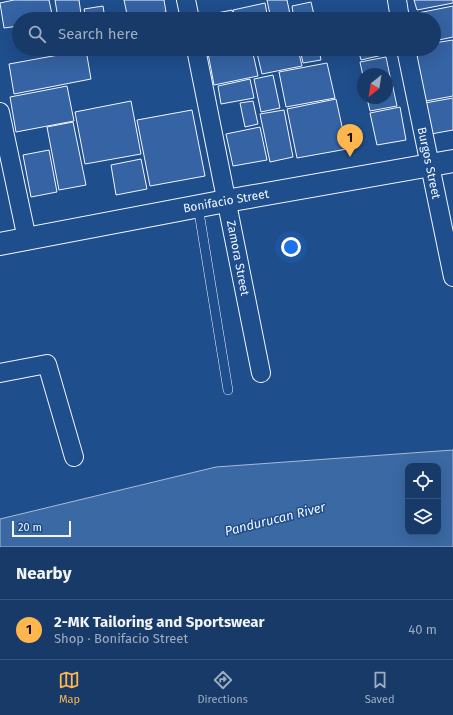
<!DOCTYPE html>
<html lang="en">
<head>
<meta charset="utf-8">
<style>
	:root { --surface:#173a69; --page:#20416f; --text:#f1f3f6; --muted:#9eadc0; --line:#36547d; --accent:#ffb74d }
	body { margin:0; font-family:"Fira Sans",sans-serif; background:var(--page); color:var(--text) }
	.controls { position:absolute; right:12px; bottom:12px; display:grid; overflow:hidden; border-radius:8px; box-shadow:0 4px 16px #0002 }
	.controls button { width:36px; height:36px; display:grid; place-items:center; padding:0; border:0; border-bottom:1px solid var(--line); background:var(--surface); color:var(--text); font:20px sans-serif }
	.compass { position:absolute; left:357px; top:68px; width:36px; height:36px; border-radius:50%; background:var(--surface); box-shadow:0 4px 16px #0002; rotate:210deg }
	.scale { position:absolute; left:12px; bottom:10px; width:59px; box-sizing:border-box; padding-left:4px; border:2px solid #f2f6ff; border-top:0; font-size:11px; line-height:14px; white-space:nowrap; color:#f2f6ff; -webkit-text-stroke:3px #1f4e8c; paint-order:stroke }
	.you { position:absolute; left:291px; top:247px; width:14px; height:14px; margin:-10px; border:3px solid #fff; border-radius:50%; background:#1a73e8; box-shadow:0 0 0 6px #1a73e833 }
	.badge { display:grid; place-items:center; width:26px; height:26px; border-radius:50%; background:var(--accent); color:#111; font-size:13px; font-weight:700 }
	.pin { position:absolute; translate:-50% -33px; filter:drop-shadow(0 1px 2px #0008) }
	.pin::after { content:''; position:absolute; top:21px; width:14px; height:12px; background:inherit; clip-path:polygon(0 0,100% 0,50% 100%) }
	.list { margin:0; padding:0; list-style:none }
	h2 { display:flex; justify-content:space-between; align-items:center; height:52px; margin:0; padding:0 16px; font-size:17px }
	h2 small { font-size:13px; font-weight:400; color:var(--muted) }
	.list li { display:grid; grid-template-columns:26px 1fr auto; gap:12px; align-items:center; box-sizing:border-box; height:60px; padding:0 16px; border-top:1px solid var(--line) }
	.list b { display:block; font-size:15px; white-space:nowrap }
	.list p { margin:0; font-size:13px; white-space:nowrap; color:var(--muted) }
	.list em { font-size:13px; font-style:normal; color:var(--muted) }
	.icon { flex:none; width:22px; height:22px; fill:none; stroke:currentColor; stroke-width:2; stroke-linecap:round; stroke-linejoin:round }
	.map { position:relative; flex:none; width:453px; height:547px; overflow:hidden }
	.search { position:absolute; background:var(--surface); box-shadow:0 4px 16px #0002; left:12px; right:12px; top:12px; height:44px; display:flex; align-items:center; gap:10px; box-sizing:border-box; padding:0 14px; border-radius:22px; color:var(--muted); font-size:15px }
	.sheet { height:112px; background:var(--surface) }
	nav { display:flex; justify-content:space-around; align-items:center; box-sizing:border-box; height:56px; border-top:1px solid var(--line); background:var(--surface); font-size:11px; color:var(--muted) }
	nav a { display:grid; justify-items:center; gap:2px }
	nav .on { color:var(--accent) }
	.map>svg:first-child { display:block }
	.water { fill:#3b69a3; stroke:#a8bbd7; fill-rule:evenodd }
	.building { fill:#3563a3; stroke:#f2f6ff }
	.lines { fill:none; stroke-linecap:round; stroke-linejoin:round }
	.lane-casing { stroke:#f2f6ff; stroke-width:10 }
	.street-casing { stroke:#f2f6ff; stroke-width:20 }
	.secondary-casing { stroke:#f2f6ff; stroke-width:24 }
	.lane { stroke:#1f4e8c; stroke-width:9 }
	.street { stroke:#1f4e8c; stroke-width:18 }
	.secondary { stroke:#1f4e8c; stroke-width:22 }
	.labels { text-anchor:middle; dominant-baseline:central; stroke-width:3; stroke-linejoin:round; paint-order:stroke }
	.street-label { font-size:12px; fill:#f2f6ff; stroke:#1f4e8c }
	.water-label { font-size:13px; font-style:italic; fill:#f2f6ff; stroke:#1f4e8c }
</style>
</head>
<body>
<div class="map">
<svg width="453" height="547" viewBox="0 0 453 547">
	<rect width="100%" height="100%" fill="#1f4e8c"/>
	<path class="water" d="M453,450V547H0V519L216,467ZM408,466H438V532H408Z"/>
	<path class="building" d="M14,0H49L53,19H19V26L4,28L0,3Z
		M55,0H79L81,14L58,18Z
		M124,0H164L166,12L128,19Z
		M267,0H287L291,19H271Z
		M414,0H453V3L417,10Z
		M311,2L315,19H294L292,6Z
		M265,3L268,19H235L233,10Z
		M103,6L105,19H86L84,9Z
		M453,6V37L434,41V19H414L413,14Z
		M232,10L234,19H202V16Z
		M83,16L84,19H69Z
		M453,40V96L421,102L410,49H434V43Z
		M55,49H72L55,52Z
		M225,49H252L258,76L214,85L208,53Z
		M256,49H298L302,66L262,74Z
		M300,49H319L321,60L303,63Z
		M358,49H386L387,54L361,60Z
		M86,50L91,79L14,94L9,64Z
		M386,57L391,81L387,82V74H363V76L360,62Z
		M327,63L335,98L286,107L279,72Z
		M273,75L280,108L261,112L254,79Z
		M250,79L254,98L221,104L218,86Z
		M392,83L397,106L370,111L367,98H387V84Z
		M67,86L74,121L16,132L10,97Z
		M453,98V130L431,134L425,103Z
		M336,99L347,149L297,158L287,109Z
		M131,101L141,154L85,164L75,112Z
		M253,101L258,124L245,127L240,103Z
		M400,107L406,140L377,145L370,113Z
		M192,110L205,176L150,186L137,120Z
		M284,110L293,157L270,162L260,114Z
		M73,122L86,185L59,190L47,127Z
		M260,127L267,160L233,166L226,134Z
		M49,150L57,192L31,197L23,155Z
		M141,159L147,189L116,195L111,165Z"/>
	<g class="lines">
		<defs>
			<path id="lane" d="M198,206L228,390"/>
			<path id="street" d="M186,0L190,19
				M397,0L400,19
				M196,49L261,373
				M406,49L453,277
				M0,112L27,239
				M0,373L47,364L74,457"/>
			<path id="secondary" d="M0,244L226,201L453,161"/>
		</defs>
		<use href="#lane" class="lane-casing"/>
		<use href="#street" class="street-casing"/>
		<use href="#secondary" class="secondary-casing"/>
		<use href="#lane" class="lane"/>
		<use href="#street" class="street"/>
		<use href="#secondary" class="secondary"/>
	</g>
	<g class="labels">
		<g class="street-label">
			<text transform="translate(429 163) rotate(78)">Burgos Street</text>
			<text transform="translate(226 201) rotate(-10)">Bonifacio Street</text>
			<text transform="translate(238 258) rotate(79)">Zamora Street</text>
		</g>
		<g class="water-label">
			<text transform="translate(275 519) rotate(-14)">Pandurucan River</text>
		</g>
	</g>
</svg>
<div class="controls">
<button><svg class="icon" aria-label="locate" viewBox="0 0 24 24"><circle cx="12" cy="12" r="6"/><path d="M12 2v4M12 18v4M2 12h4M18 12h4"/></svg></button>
<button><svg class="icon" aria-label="layers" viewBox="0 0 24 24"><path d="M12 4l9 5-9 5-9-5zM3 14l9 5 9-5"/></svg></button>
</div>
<svg class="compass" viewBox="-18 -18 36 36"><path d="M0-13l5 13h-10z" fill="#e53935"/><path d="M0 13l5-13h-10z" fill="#9eadc0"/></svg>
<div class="scale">20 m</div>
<div class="you"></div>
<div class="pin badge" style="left:350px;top:157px">1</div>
<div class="search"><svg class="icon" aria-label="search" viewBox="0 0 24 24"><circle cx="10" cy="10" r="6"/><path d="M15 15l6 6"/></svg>Search here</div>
</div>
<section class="sheet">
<h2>Nearby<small></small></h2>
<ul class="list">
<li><span class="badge">1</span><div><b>2-MK Tailoring and Sportswear</b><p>Shop · Bonifacio Street</p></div><em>40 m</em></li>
</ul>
</section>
<nav>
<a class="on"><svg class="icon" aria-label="map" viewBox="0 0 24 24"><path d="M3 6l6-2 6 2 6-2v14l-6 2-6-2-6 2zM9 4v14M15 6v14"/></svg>Map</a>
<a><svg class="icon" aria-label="directions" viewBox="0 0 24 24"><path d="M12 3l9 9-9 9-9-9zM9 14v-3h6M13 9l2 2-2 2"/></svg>Directions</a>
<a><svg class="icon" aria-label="saved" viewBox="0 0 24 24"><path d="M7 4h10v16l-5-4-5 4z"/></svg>Saved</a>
</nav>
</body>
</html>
